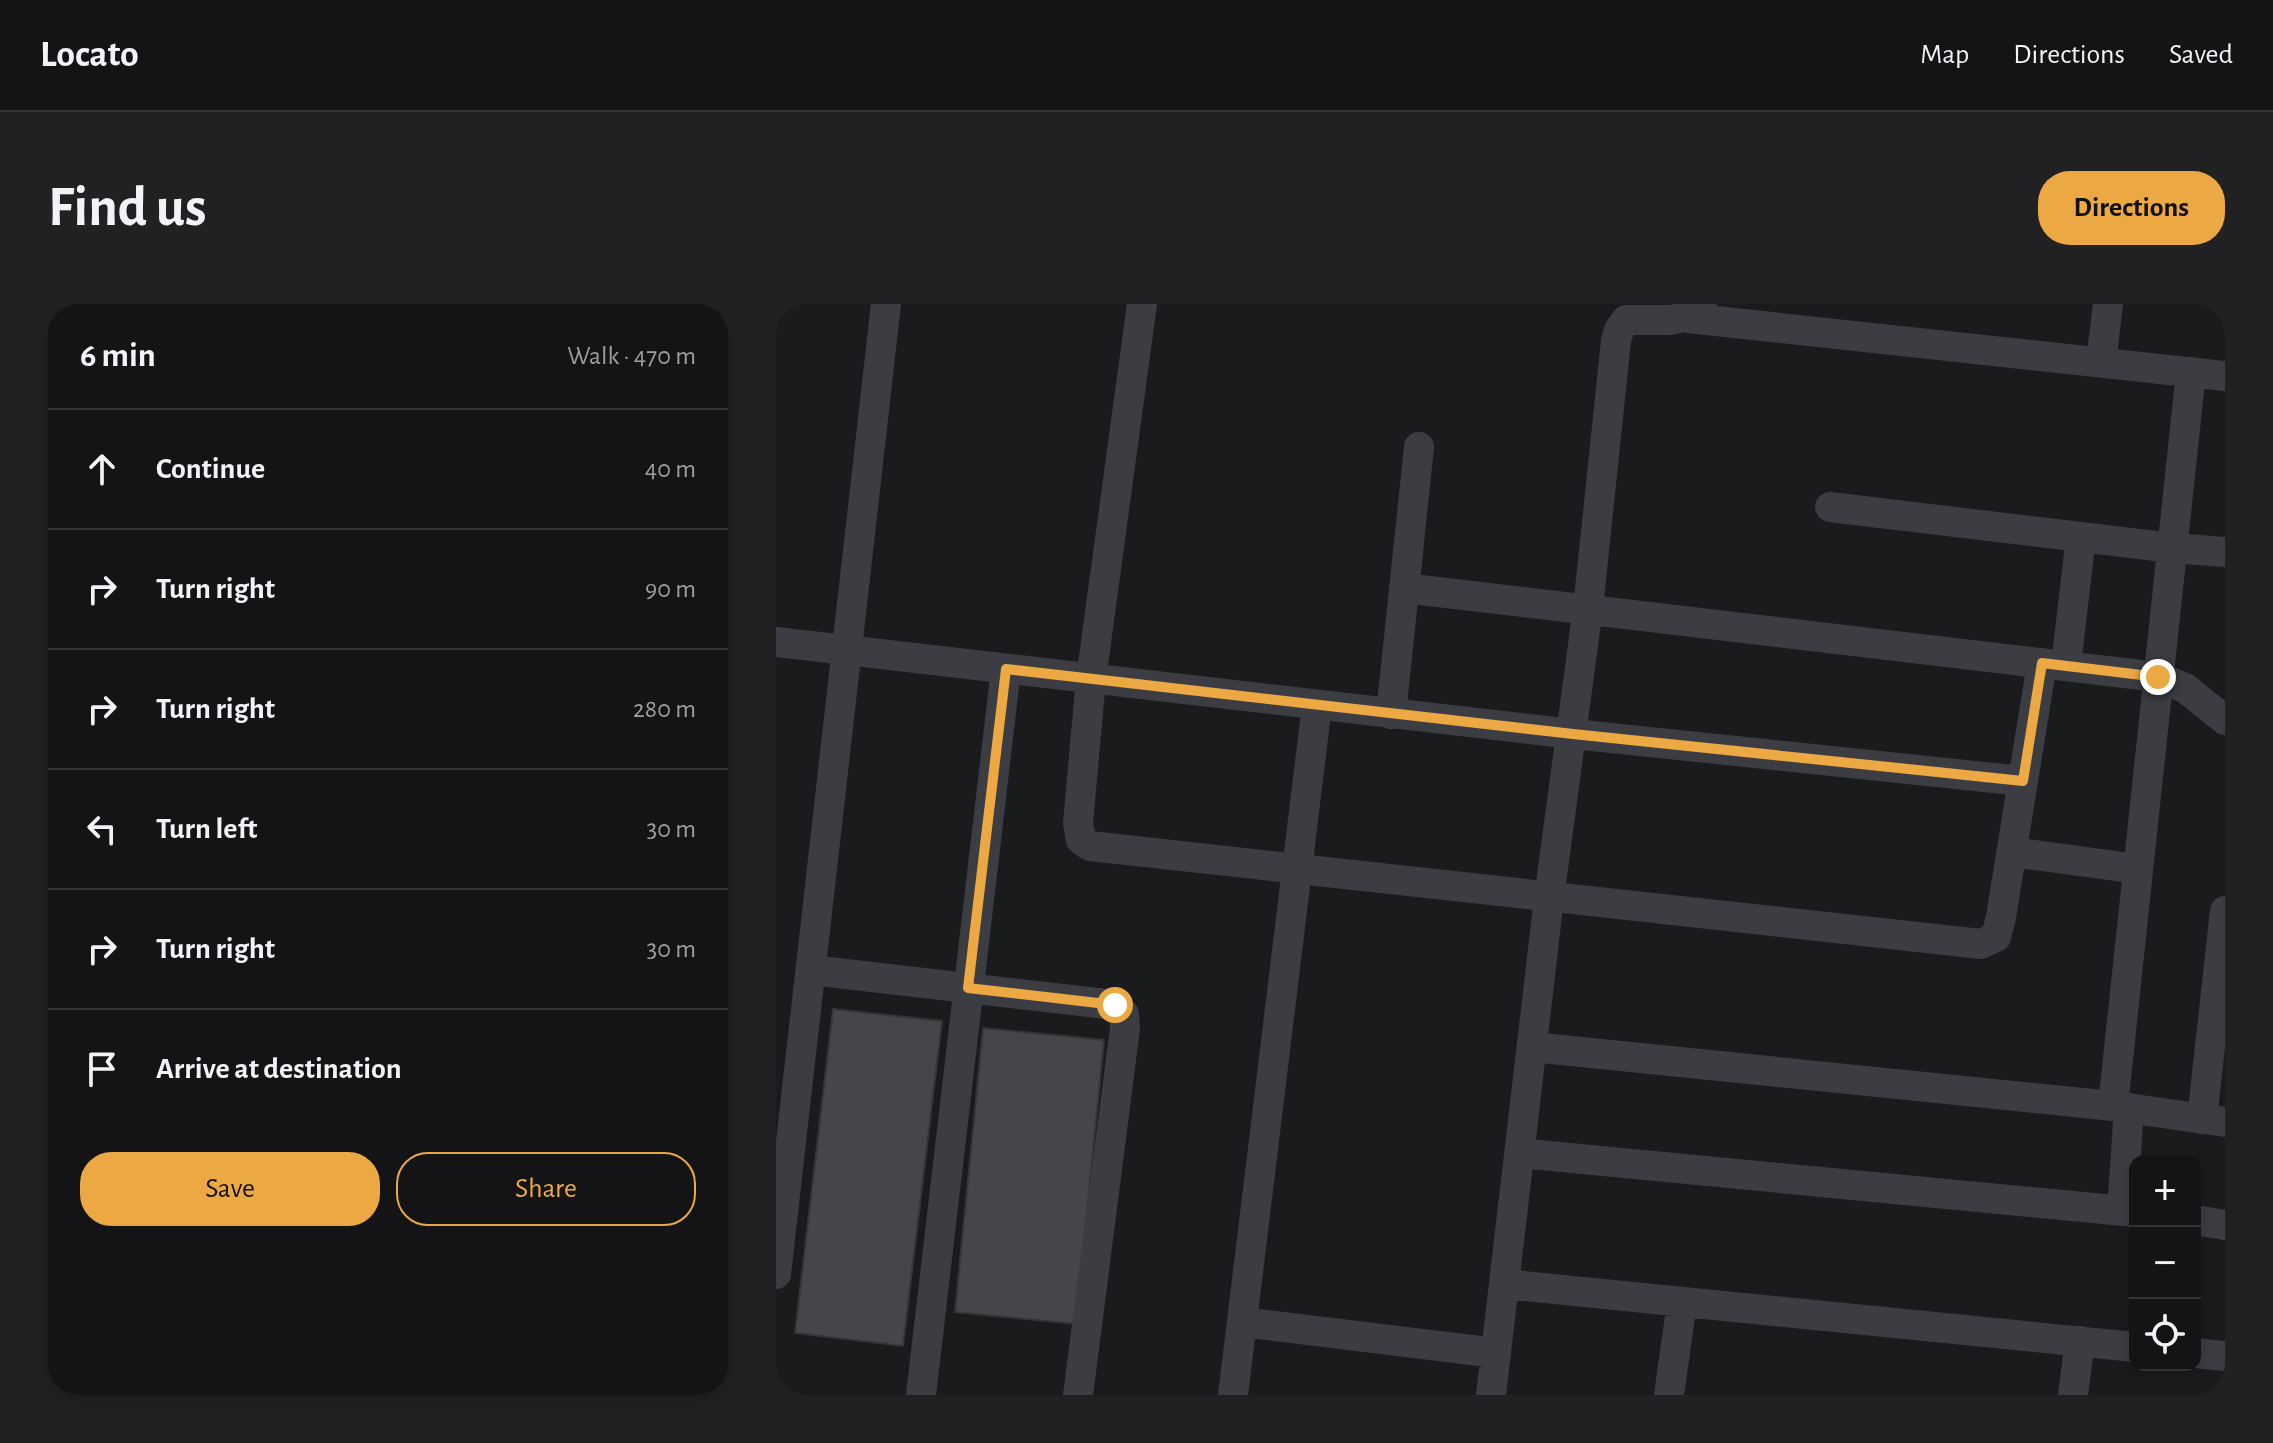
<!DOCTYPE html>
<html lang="en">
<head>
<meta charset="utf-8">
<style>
	:root { --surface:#141416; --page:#212123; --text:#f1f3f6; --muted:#9d9ea1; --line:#333335; --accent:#eca943 }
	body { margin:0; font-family:"Alegreya Sans",sans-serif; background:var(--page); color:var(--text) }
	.controls { position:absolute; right:24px; bottom:24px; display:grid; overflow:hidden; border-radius:16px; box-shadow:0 4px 12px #0003 }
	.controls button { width:72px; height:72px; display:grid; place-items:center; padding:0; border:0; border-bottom:2px solid var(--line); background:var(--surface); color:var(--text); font:40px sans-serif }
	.stop { position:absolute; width:24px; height:24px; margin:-18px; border:6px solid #eca943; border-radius:50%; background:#fff }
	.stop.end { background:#eca943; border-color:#fff; box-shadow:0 2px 8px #0008 }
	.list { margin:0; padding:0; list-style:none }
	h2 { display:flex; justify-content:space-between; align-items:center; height:104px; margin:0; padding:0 32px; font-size:34px }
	h2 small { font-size:26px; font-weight:400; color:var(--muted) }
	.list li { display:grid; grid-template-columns:52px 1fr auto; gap:24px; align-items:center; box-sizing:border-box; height:120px; padding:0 32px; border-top:2px solid var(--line) }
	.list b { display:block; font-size:30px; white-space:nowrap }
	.list em { font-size:26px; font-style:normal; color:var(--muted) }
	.actions { display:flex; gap:16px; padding:24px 32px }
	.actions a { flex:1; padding:18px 0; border:2px solid var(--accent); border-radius:32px; text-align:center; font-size:28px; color:var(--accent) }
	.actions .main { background:var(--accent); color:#111 }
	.icon { flex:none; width:44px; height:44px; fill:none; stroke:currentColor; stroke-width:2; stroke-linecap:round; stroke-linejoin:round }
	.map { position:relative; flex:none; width:1449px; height:1091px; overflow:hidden; border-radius:32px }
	header { display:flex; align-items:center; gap:48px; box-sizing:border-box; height:112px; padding:0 40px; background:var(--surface); border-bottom:2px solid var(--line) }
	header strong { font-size:38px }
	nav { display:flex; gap:44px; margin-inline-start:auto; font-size:28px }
	.intro { display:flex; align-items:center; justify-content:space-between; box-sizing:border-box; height:192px; padding:0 48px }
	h1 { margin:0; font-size:56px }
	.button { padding:20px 36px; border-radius:32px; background:var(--accent); color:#111; font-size:28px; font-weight:700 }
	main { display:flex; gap:48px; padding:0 48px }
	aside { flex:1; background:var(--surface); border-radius:32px; box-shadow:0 4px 12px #0003 }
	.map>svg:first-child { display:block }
	.building { fill:#45464a; stroke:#353539; stroke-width:2 }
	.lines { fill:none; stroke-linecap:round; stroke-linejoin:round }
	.street { stroke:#3c3d42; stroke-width:30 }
	.route { stroke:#eca943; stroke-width:10 }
</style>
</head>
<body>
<header>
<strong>Locato</strong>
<nav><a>Map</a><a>Directions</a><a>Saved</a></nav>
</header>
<div class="intro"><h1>Find us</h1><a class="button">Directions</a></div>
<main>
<aside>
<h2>6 min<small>Walk · 470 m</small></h2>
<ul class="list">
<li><svg class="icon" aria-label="ahead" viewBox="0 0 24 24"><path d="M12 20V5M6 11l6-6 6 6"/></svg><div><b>Continue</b></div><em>40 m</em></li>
<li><svg class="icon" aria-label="right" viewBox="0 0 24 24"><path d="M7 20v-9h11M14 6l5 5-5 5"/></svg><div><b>Turn right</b></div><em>90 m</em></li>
<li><svg class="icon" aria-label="right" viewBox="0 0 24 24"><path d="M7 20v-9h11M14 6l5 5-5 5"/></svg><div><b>Turn right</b></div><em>280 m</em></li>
<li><svg class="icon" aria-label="left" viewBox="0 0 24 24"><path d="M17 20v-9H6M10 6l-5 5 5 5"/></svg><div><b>Turn left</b></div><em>30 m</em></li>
<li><svg class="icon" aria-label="right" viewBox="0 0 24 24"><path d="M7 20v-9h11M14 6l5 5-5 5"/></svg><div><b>Turn right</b></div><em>30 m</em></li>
<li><svg class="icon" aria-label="arrive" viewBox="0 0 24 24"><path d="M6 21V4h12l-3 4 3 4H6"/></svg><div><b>Arrive at destination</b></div></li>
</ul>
<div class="actions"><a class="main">Save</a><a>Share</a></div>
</aside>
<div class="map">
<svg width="1449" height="1091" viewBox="0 0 1449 1091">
	<rect width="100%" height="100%" fill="#1a1b1d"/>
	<path class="building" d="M57,705L166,717L127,1042L19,1029Z
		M207,724L328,736L300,1020L179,1008Z"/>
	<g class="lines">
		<path class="street" d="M366,0L315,375L302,519L305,536L314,542L1205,640L1220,633L1225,613L1266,359
			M912,14L1449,72
			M1325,58L1332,0
			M1054,203L1396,244L1449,248
			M628,284L1382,373L1409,384L1449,416
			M0,338L797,430L1247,477
			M1290,361L1305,233
			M615,410L643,143
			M1236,548L1362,565
			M35,666L339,701L348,710L349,724L302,1091
			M756,743L1337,802L1449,818
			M1337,802L1415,68
			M1426,815L1449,607
			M743,849L1359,908
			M1346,907L1353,804
			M1419,916L1449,921
			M0,970L110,0
			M728,980L1359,1043
			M466,1018L720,1049
			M1419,1049L1449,1052
			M145,1091L230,365
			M457,1091L541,401
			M715,1091L773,594L812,304L840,37L843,26L850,16H895L923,9L926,0
			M893,1091L906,998
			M1297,1091L1304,1037"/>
	</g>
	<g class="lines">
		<path class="route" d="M339,701L192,684L230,365L797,430L1247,477L1266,359L1382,373"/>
	</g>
</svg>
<div class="controls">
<button>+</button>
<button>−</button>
<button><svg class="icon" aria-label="locate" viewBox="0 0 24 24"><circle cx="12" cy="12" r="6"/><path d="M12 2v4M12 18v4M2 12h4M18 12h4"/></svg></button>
</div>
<div class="stop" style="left:339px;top:701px"></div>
<div class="stop end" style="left:1382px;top:373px"></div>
</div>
</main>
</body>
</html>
